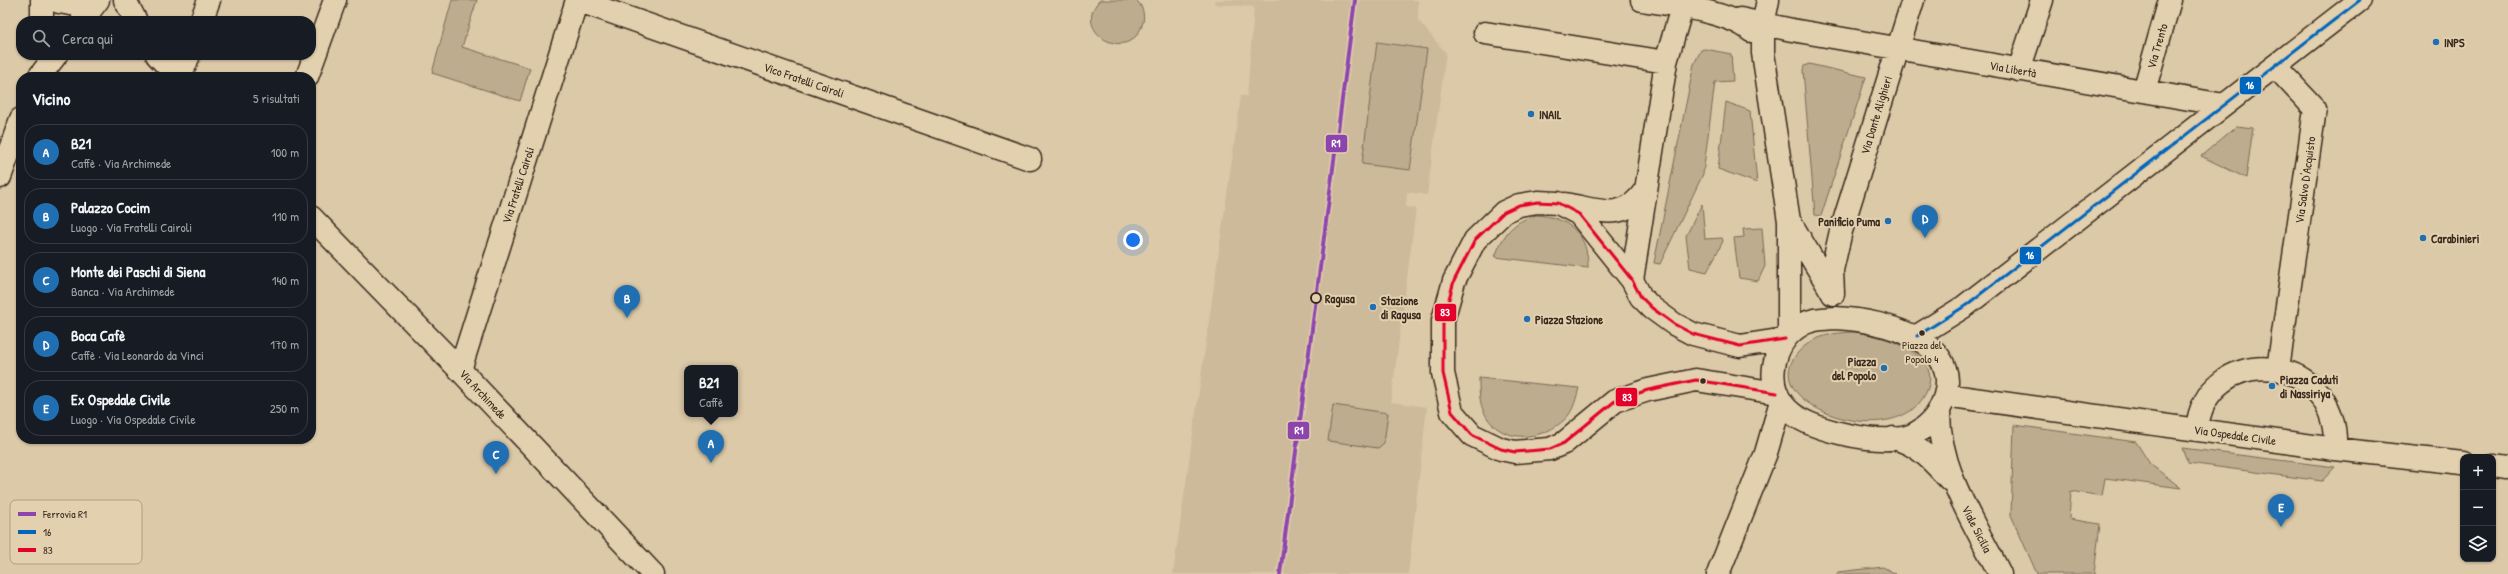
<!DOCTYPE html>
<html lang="it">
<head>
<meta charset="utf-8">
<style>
	:root { --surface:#171b24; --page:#20242c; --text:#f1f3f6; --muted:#9ea1a6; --line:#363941; --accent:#1f6fb2 }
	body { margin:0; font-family:"Patrick Hand",sans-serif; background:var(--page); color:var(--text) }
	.controls { position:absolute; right:12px; bottom:12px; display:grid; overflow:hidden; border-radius:8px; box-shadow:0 1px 3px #0004 }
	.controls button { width:36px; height:36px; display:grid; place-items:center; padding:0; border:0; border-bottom:1px solid var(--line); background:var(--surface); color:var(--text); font:20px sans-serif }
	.you { position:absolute; left:1133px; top:240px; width:14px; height:14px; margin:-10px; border:3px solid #fff; border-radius:50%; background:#1a73e8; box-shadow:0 0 0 6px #1a73e833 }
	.badge { display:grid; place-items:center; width:26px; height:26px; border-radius:50%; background:var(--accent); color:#fff; font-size:13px; font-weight:700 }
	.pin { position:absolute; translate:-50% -33px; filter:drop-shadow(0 1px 2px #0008) }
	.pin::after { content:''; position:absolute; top:21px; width:14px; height:12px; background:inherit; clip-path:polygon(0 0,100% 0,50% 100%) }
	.popup { position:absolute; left:684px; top:365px; width:54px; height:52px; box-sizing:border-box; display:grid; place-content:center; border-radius:8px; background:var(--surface); filter:drop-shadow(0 1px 3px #0005); font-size:13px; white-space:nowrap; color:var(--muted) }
	.popup b { font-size:15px; color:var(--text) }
	.popup::after { content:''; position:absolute; left:50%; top:100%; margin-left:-8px; border:8px solid transparent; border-top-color:var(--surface) }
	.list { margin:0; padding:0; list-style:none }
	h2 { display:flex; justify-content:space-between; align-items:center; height:52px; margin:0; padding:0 16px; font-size:17px }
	h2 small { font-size:13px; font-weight:400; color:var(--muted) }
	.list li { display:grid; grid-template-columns:26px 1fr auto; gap:12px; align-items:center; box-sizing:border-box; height:56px; margin:0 8px 8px; padding:0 8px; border:1px solid var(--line); border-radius:16px }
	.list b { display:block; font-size:15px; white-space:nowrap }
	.list p { margin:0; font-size:13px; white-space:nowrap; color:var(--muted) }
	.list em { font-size:13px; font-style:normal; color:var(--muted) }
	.icon { flex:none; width:22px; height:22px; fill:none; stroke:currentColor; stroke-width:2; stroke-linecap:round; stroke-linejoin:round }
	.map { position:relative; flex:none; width:2508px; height:574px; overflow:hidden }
	.search { position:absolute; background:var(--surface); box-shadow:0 1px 3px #0004; left:16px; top:16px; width:300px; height:44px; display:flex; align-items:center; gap:10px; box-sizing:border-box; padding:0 14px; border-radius:16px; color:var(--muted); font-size:15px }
	.panel { position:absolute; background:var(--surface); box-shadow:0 1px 3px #0004; left:16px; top:72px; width:300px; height:372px; border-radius:16px }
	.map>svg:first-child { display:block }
	.built { fill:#ccba9b }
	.green { fill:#beac8f; stroke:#7c6b56 }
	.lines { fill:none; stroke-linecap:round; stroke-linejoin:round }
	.street-casing { stroke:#3b2a1e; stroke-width:25 }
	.primary-casing { stroke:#3b2a1e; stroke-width:25 }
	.street { stroke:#e2d0ae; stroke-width:22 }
	.primary { stroke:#e2d0ae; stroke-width:22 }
	.bus-1-casing { stroke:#e2d0ae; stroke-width:6 }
	.bus-2-casing { stroke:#e2d0ae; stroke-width:6 }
	.bus-1 { stroke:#0065bd; stroke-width:3 }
	.bus-2 { stroke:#e4002b; stroke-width:3 }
	.rail-1-casing { stroke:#e2d0ae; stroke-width:7 }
	.rail-1 { stroke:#8e44ad; stroke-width:4 }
	.poi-dot { fill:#1f6fb2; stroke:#e2d0ae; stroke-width:1.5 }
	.stop-dot { fill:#e2d0ae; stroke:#3b2a1e; stroke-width:2 }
	.bus-dot { fill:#3b2a1e; stroke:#e2d0ae; stroke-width:1.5 }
	.labels { text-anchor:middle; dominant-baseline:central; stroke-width:4; stroke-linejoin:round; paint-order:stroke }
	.bus-label { font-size:11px; fill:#3b2a1e; stroke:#e2d0ae }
	.poi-label { font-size:12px; font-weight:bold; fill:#3b2a1e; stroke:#e2d0ae; text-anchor:start }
	.street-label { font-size:12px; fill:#3b2a1e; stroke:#e2d0ae }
	.stop-label { font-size:12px; font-weight:bold; fill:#3b2a1e; stroke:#e2d0ae; text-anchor:start }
	.key { fill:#e2d0ae; stroke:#b09e83; stroke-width:1 }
	.key-label { font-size:11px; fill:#3b2a1e }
	.line-badge { stroke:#e2d0ae; stroke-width:1.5 }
	.badge-label { font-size:11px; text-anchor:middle; font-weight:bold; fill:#fff }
</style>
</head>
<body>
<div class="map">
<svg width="2508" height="574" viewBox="0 0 2508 574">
	<rect width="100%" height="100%" fill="#dbc9a8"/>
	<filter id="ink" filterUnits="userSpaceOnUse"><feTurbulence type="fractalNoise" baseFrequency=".025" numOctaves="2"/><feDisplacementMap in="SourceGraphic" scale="8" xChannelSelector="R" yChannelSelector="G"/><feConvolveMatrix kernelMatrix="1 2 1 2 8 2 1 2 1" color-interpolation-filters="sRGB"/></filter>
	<g filter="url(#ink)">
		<path class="built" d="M1214,0H1418V20L1446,53L1427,195L1407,192L1406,207L1416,208L1391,402L1427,407L1408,574H1173L1241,96H1247L1254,7L1215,4Z"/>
		<path class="green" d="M452,0H477L462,47L530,68L520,101L432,73Z
			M1100,0H1136C1142,5 1145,14 1143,22C1131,68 1069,31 1100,0Z
			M1377,42L1427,49L1410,170L1362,164Z
			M1705,49L1731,54L1733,81L1715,82L1703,174L1660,264L1654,263L1694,64L1701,50Z
			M1809,64L1866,77L1821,216L1815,215L1803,70L1804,66Z
			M1726,102L1750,111L1757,183L1718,169Z
			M2237,126L2253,128L2246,178L2201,156Z
			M1702,204L1705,239L1722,238L1723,241L1707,272L1690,268L1686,236Z
			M1536,215C1569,217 1589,235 1588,268L1495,257C1503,235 1512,222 1536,215Z
			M1762,228L1765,266L1758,281L1739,278L1734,238L1744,237L1743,229Z
			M1853,332C1878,334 1941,351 1928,388C1903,457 1756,407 1796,355C1811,336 1831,333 1853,332Z
			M1479,378L1579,388C1576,398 1574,409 1567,417C1545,441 1500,446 1484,412C1479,402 1479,389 1479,378Z
			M1333,405L1388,413L1384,443L1378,448L1328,441Z
			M2014,425L2136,442L2150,464L2181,488L2105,478L2102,496L2071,491L2069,519L2100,524L2094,574H2037L2011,515Z
			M2182,448L2335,467L2322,481L2188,463Z
			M1883,567L1896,574H1836L1838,572Z"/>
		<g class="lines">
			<defs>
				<path id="street" d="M1642,0C1669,4 1731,12 1751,31
					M1768,0L1763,25V53L1789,221V334
					M1740,19L1792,30L2224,105
					M42,21V0
					M82,21L98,0
					M201,21L209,0
					M1485,33L1666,62
					M2275,66L2315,109L2278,369
					M2019,70L2042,0
					M39,77L56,55
					M180,77L189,55
					M307,77L335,0
					M2144,91L2170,0
					M0,177L21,119
					M1565,204C1600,210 1624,223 1646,189
					M1790,222L1832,292
					M1632,280L1666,62L1684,0
					M1833,294L1832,270L1841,231L1913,0
					M1835,318C1885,320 1976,343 1938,412C1931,424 1916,436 1902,438C1873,443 1809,431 1787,409C1764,386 1772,344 1798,327C1809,319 1822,319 1835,318Z
					M1917,336L1965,306L2360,0
					M460,370L577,0L1030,159
					M1777,393L1696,380L1648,390L1615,401L1564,443L1550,449L1515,452L1501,449L1472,435L1452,412L1443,373V320L1454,281L1475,240L1504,212L1519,205L1538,202L1558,203L1579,214L1632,280L1641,297L1652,308L1674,324L1693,334L1740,346L1785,339
					M1945,395L2335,449L2463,463
					M1939,410C1938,470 1974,522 2000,574
					M2197,430C2204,342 2340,348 2335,449
					M1893,438C1919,444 1932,461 1950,480
					M2493,466L2508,468
					M1718,574L1766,453L1781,401"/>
				<path id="primary" d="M125,0L136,21
					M59,2L76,5L96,0
					M157,55L178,77
					M311,217L460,370L653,574"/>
			</defs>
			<use href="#street" class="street-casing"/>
			<use href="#primary" class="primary-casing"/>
			<use href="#street" class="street"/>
			<use href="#primary" class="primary"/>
			<defs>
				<path id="bus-1" d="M1917,336L1965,306L2360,0"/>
				<path id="bus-2" d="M1777,393L1696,380L1648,390L1615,401L1564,443L1550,449L1515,452L1501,449L1472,435L1452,412L1443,373V320L1454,281L1475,240L1504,212L1519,205L1538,202L1558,203L1579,214L1632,280L1641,297L1652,308L1674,324L1693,334L1740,346L1785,339"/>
			</defs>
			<use href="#bus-1" class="bus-1-casing"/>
			<use href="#bus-2" class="bus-2-casing"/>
			<use href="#bus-1" class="bus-1"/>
			<use href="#bus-2" class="bus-2"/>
			<defs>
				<path id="rail-1" d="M1280,574L1355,0"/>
			</defs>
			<use href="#rail-1" class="rail-1-casing"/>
			<use href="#rail-1" class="rail-1"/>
		</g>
	</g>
	<g class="poi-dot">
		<circle cx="2436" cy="42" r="4"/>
		<circle cx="1531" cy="114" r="4"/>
		<circle cx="1888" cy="221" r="4"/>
		<circle cx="2423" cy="238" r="4"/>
		<circle cx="1373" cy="307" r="4"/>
		<circle cx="1527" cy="319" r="4"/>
		<circle cx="1884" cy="368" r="4"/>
		<circle cx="2272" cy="386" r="4"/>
	</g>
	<circle class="stop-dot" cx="1316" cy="298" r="5"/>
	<g class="bus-dot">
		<circle cx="1922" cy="333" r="3.5"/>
		<circle cx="1703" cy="381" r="3.5"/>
	</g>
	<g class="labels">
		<g class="bus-label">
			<text x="1922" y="345">Piazza del<tspan x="1922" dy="14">Popolo 4</tspan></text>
		</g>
		<g class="poi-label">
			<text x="2444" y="42">INPS</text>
			<text x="1539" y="114">INAIL</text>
			<text x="1880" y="221" text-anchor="end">Panificio Puma</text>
			<text x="2431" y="238">Carabinieri</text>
			<text x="1381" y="300">Stazione<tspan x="1381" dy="14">di Ragusa</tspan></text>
			<text x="1535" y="319">Piazza Stazione</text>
			<text x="1876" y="361" text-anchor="end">Piazza<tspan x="1876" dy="14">del Popolo</tspan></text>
			<text x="2280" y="379">Piazza Caduti<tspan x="2280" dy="14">di Nassiriya</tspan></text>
		</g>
		<g class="street-label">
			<text transform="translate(2157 46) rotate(-74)">Via Trento</text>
			<text transform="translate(2013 69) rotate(10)">Via Libertà</text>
			<text transform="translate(804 80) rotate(19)">Vico Fratelli Cairoli</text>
			<text transform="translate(1876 115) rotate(-73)">Via Dante Alighieri</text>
			<text transform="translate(2305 180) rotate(-82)">Via Salvo D'Acquisto</text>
			<text transform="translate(518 185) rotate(-72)">Via Fratelli Cairoli</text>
			<text transform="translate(483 394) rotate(47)">Via Archimede</text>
			<text transform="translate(2235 435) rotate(8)">Via Ospedale Civile</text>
			<text transform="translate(1977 529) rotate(63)">Viale Sicilia</text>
		</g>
		<g class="stop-label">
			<text x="1325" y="298">Ragusa</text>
		</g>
	</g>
	<rect x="10" y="500" width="132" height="64" rx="6" class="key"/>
	<rect x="18" y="512" width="18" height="4" fill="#8e44ad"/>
	<rect x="18" y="530" width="18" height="4" fill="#0065bd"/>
	<rect x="18" y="548" width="18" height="4" fill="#e4002b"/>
	<g class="key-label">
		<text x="43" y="518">Ferrovia R1</text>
		<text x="43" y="536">16</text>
		<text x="43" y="554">83</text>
	</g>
	<g class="line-badge">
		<rect x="2239" y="76" width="23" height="19" rx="4" fill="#0065bd"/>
		<rect x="1325" y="134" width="23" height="19" rx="4" fill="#8e44ad"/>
		<rect x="2019" y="246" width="23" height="19" rx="4" fill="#0065bd"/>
		<rect x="1434" y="303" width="23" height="19" rx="4" fill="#e4002b"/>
		<rect x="1615" y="387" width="23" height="20" rx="4" fill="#e4002b"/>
		<rect x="1287" y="421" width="23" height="19" rx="4" fill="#8e44ad"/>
	</g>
	<g class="badge-label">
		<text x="2250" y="89">16</text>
		<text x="1336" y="147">R1</text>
		<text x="2030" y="259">16</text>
		<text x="1445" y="316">83</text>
		<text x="1627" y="401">83</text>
		<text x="1299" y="434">R1</text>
	</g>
</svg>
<div class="controls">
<button>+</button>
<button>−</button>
<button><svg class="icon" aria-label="layers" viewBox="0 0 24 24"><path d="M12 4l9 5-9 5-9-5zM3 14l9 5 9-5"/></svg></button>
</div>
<div class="you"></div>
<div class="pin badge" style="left:711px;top:463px">A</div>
<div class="popup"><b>B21</b>Caffè</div>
<div class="pin badge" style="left:627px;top:318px">B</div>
<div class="pin badge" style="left:496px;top:474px">C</div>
<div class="pin badge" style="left:1925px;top:238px">D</div>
<div class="pin badge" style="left:2281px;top:527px">E</div>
<div class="search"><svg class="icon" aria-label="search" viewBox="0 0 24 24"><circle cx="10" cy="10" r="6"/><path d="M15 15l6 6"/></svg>Cerca qui</div>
<section class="panel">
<h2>Vicino<small>5 risultati</small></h2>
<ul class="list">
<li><span class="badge">A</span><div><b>B21</b><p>Caffè · Via Archimede</p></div><em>100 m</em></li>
<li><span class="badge">B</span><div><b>Palazzo Cocim</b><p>Luogo · Via Fratelli Cairoli</p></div><em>110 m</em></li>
<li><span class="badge">C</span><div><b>Monte dei Paschi di Siena</b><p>Banca · Via Archimede</p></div><em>140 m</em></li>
<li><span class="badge">D</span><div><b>Boca Cafè</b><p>Caffè · Via Leonardo da Vinci</p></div><em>170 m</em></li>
<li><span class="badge">E</span><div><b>Ex Ospedale Civile</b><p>Luogo · Via Ospedale Civile</p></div><em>250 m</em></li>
</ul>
</section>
</div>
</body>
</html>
